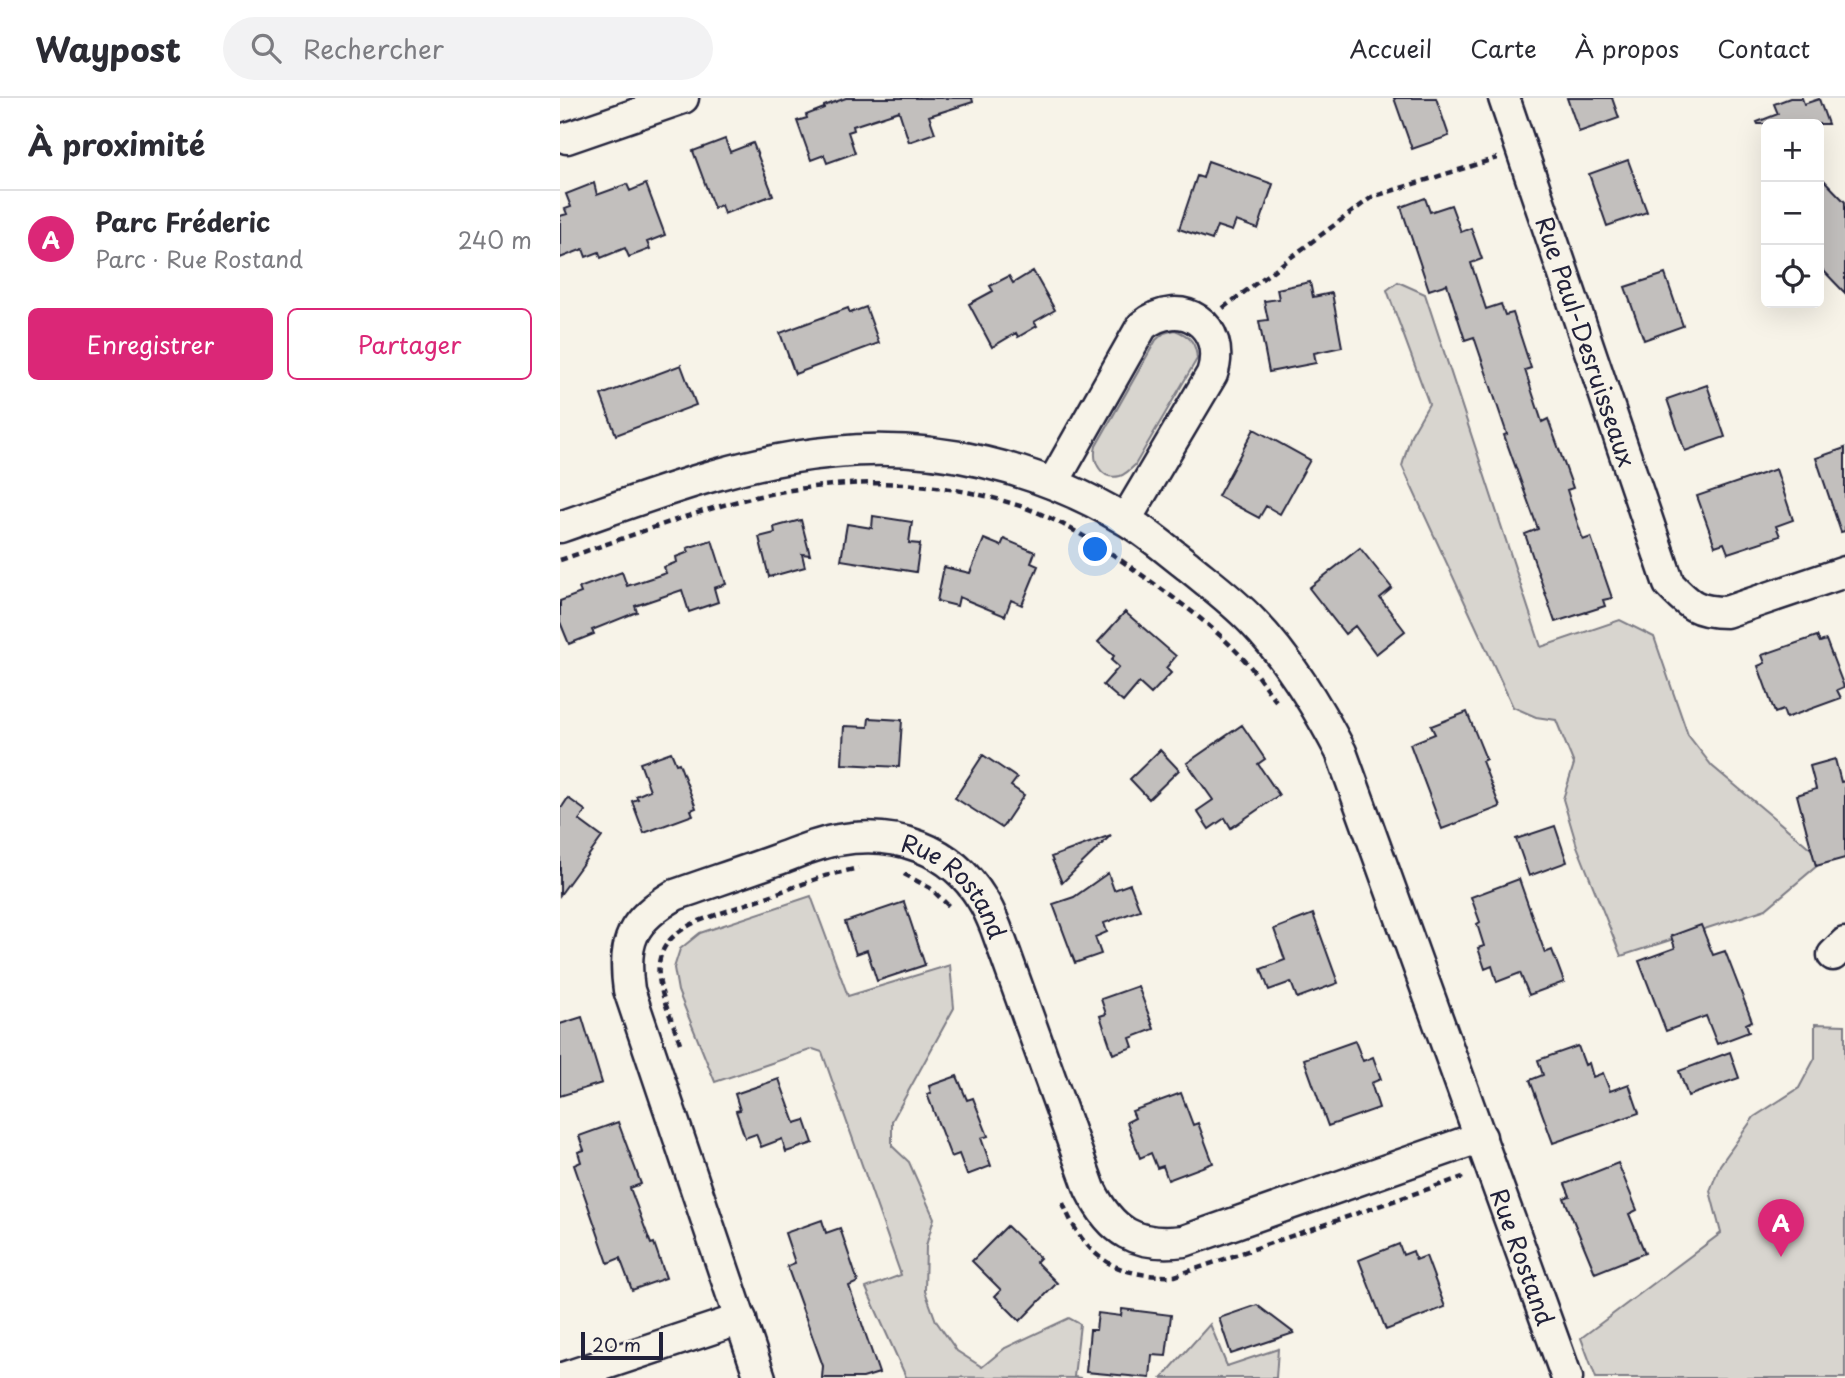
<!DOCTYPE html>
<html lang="fr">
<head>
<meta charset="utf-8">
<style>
	:root { --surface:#fff; --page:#f2f2f3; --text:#2b2b33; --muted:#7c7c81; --line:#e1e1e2; --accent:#db2777 }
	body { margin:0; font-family:"Playpen Sans",sans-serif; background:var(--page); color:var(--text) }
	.controls { position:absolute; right:21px; top:21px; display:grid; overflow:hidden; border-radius:10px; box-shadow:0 7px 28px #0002 }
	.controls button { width:63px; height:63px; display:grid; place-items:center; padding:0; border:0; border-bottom:2px solid var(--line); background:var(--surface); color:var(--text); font:35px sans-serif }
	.scale { position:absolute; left:21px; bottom:18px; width:82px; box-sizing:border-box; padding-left:7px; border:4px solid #22223b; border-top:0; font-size:19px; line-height:24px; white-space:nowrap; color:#22223b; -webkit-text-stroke:5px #f7f3e8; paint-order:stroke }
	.you { position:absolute; left:536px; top:452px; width:24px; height:24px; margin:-18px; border:5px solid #fff; border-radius:50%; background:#1a73e8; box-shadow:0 0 0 10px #1a73e833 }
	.badge { display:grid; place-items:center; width:46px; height:46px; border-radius:50%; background:var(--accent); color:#fff; font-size:23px; font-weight:700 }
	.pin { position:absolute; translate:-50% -58px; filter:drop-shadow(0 2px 4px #0008) }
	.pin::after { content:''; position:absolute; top:37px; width:24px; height:21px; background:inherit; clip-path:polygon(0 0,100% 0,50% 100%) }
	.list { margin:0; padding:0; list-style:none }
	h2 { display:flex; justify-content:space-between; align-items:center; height:91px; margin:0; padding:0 28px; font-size:30px }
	h2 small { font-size:23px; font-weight:400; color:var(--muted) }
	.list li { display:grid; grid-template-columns:46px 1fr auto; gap:21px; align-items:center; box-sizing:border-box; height:98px; padding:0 28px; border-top:2px solid var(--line) }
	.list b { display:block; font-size:26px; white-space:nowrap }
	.list p { margin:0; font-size:23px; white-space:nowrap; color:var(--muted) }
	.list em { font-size:23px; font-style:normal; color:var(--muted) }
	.actions { display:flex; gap:14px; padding:21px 28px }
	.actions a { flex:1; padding:16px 0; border:2px solid var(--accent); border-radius:10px; text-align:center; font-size:24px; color:var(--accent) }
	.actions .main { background:var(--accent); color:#fff }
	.icon { flex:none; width:38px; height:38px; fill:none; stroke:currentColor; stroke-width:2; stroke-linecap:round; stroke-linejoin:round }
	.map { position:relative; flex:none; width:1285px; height:1280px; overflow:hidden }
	header { display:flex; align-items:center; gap:42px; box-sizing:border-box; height:98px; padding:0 35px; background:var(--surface); border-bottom:2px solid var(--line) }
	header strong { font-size:33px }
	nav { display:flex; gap:38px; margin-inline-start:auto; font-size:24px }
	.search { width:490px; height:63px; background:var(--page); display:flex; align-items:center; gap:18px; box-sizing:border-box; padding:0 24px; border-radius:38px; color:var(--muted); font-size:26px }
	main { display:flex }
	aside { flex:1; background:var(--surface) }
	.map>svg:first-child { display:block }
	.green { fill:#d8d5cf; stroke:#7d7c85; stroke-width:2 }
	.building { fill:#c2bfbd; stroke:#22223b; stroke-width:2 }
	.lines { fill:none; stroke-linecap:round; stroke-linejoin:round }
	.street-casing { stroke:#22223b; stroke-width:35 }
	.path { stroke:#22223b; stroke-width:4.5; stroke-dasharray:7 5; stroke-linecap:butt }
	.street { stroke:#f7f3e8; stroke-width:30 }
	.labels { text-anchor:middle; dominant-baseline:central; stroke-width:5; stroke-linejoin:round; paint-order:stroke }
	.street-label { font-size:24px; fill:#22223b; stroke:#f7f3e8 }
</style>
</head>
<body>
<header>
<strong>Waypost</strong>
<div class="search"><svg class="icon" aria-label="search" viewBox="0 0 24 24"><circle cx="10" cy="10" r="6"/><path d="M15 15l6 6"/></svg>Rechercher</div>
<nav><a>Accueil</a><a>Carte</a><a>À propos</a><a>Contact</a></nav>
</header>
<main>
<aside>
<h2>À proximité<small></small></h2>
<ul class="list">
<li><span class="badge">A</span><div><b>Parc Fréderic</b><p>Parc · Rue Rostand</p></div><em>240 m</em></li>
</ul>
<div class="actions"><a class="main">Enregistrer</a><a>Partager</a></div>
</aside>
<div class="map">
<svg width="1285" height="1280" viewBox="0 0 1285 1280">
	<rect width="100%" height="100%" fill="#f7f3e8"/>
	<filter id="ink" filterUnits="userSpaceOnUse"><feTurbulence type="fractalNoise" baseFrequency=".0143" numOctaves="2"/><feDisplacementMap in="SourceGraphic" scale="14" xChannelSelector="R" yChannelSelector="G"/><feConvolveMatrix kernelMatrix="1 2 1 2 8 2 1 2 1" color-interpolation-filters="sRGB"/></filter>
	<g filter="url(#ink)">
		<path class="green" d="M838,184L865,196L981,549L1060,522L1094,539L1128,637L1152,668L1257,756L1258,767L1206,811L1061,858L1017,748L1003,701L1014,666L996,622L976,619L953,609L842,368L851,337L869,306L827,192Z
			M615,232C631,238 636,246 637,261L575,367C571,371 566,376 560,378C541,383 532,363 536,348L596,242L604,235Z
			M251,798L288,898L390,867L394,910L332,1023V1048L349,1064L374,1120L366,1148L365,1193L376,1223L397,1253L422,1269L445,1250L509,1220L520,1226L514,1279L521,1280L346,1279L306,1190L341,1177L262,954L253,951L155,984L118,893L114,870L120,851L140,835Z
			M1255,926L1285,927V1280H1036L1021,1240L1161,1135L1150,1093L1160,1067L1194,1019L1239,990L1255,960Z
			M650,1226L667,1268L718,1251L716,1280H602Z"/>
		<path class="building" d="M286,0H412L413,4L369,18L375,35L349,44L339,13L293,28L294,32L288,34L295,55L267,65L264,57L251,62L237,23L247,20L246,17L264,10V8Z
			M834,0H876L889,38L852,51Z
			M1007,0H1052L1059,20L1019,34Z
			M1230,0H1242L1244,6L1259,1L1268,26H1198L1197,24L1218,16L1214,6Z
			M165,41L170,54L193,45L213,97L164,116L161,107L154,110L133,53Z
			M1068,62L1087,114L1047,128L1029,76Z
			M648,63L713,86L698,131L676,123L672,133L657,128L652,142L619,131L637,78L643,80Z
			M1259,77L1285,104V195L1259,168Z
			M34,85L37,97L67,86L70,93L86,86L105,137L87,144L90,151L69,159L65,150L41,160L39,154L26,159L23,151L0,160V118L7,116L5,111L11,109L6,96Z
			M865,100L870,114L891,107L901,134L911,130L922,161L911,165L926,211L941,206L945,217L953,215L971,270L965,272L982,324L988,321L1013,390L1007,392L1023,442L1031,439L1052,500L1043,502L1045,508L995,524L965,436L978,431L944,337L947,336L914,239L905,242L887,186L869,192L841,109Z
			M473,173L495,212L474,224L477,228L458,239L456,235L432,249L409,206L433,193L430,188L449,178L453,185Z
			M1105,176L1123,228L1084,242L1065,189Z
			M750,184L753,199L772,195L782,249L754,255L756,265L709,274L699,223L708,222L704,203L719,201L717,191Z
			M306,209L319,245L235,276L220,235L288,210L290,215Z
			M121,267L136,307L56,337L41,297Z
			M1147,287L1165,339L1125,353L1107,301Z
			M694,331L750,362L720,416L706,408L699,420L658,398Z
			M1285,350V433L1281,434L1256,360Z
			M1216,371L1233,422L1216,428L1220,438L1168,455L1164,445L1155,448L1137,398Z
			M313,418L352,424L349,445L360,446L356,474L281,462L287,426L312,430Z
			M241,422L250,457L242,456L245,469L209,479L199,439L215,435L214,429Z
			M424,441L441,448L444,441L475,454L471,465L478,468L462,507L451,502L445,518L399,499L397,508L377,503L384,469L410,475Z
			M152,442L166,486L154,490L158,504L129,514L122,492L75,508L77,514L32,532L34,536L9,546L0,524V503L21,495L19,490L62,474L67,488L106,475L104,469L117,464L116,459L129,454L127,450Z
			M800,450L832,490L820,500L845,533L816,556L795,528L785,536L749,490Z
			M565,514L616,558L606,570L611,575L591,596L579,585L563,604L543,587L559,569L551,562L554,558L538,544Z
			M1257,538L1260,544L1266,542L1284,589L1277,592L1281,600L1226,620L1223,612L1215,615L1198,568L1205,565L1202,557Z
			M907,614L926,661L922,663L940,709L882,731L850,646L875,636L871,628Z
			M309,620L342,622L339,669L282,666L284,628L308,629Z
			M682,627L705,661L698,666L719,697L671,730L665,720L649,731L637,713L653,702L627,665Z
			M600,652L619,672L589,701L570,681Z
			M111,654L116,666L119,665L136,710L131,712L133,717L84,735L72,703L78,701L76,698L90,692L80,665Z
			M423,657L457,680L451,688L464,697L442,730L395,700Z
			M1275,661L1281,684L1285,683V760L1256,768L1237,697L1256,691L1250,668Z
			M8,700L26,713L19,722L42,739L0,797V708L2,709Z
			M995,728L1007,764L969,778L956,741Z
			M551,737L502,785L491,759Z
			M548,775L554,792L570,786L580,812L544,825L547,834L535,839L541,856L515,865L493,806L514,799Z
			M959,781L985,855L992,852L1004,884L969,897L960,875L937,884L932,868L925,871L918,850L924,848L917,826L920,824L911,799Z
			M344,804L365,867L317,883L307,852L296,856L285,824Z
			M753,816L778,885L737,900L731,884L709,892L701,871L725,862L714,831Z
			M1141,827L1153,857L1165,853L1192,923L1186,926L1189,934L1157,946L1146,918L1106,933L1079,863L1115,850L1111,838Z
			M578,888L594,931L570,940L573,949L553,956L540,918L546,916L541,901Z
			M22,919L42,985L0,998V926Z
			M795,943L803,963L813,959L821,981L811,985L819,1010L768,1028L744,961Z
			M1018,948L1025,967L1029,965L1033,979L1043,975L1050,993L1069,986L1079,1015L993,1045L970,982L983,977L978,962Z
			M1170,954L1179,980L1128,998L1119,973Z
			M397,978L407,1002L413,1000L428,1038L421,1040L431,1068L407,1077L399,1056L391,1059L367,996L371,995L369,988Z
			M219,981L235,1025L245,1022L253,1045L226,1054L222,1041L201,1049L196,1036L185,1040L176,1013L180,1012L175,996Z
			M621,995L633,1027L638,1025L653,1065L608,1082L603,1068L597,1070L591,1055L580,1060L567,1024L575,1020L572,1013Z
			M58,1024L81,1086L70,1090L91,1146L94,1145L106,1180L72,1192L60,1160L48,1165L14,1067L21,1064L18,1054L24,1052L19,1038Z
			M1058,1065L1077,1112L1069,1116L1085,1155L1035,1175L1004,1100L1010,1098L1005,1086Z
			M262,1122L266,1135L280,1130L298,1184L289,1188L319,1275L303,1280H262L263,1268L227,1168L235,1165L225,1135Z
			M447,1128L480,1160L476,1164L497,1185L460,1223L435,1198L441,1192L412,1163Z
			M839,1146L843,1157L853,1153L856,1162L866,1158L885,1209L826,1232L799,1162Z
			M697,1207L734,1235L671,1256L659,1220Z
			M562,1211L611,1217L606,1258L592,1257L590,1280L526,1274L530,1232H536L538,1215L561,1218Z"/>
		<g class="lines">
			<defs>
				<g id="street">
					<path id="s1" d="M944,0L1109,486C1129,507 1137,514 1166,514L1285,474"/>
					<path d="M7,40L123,0"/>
					<path d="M493,385L582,228C621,196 668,228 652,276L566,421"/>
					<path id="s2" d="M0,429C90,398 180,362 275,354C375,344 478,369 564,421C587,434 607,452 628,468C650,486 673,503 692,523C729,561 757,608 781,654L1007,1280"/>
					<path d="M1273,857L1285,845"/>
					<path d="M3,1280L181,1221"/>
					<path id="s3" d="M200,1280L69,892C62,843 72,822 115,797C149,785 183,774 216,762C236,755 257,745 278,742C335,732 391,750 422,801C428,810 432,820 436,830L530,1091C551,1134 576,1149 624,1143L921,1039"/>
				</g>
			</defs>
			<use href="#street" class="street-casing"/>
			<path class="path" d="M663,210L812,99L937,60
				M0,462C57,443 113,421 171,405C263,380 362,377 454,406C499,420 540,447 579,475C617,502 657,530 688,566C698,578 707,592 717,604
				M344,776L370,790L391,810
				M120,945C103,896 75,852 136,824L265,778L298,770
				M503,1105C524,1159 556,1180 615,1178L903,1079"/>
			<use href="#street" class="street"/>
		</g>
	</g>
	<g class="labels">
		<g class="street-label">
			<text stroke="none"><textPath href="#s1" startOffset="257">Rue Paul-Desruisseaux</textPath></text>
			<text stroke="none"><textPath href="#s3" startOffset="833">Rue Rostand</textPath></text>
			<text stroke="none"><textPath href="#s2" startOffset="1447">Rue Rostand</textPath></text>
		</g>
	</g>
</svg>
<div class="controls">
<button>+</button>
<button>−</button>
<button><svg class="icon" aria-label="locate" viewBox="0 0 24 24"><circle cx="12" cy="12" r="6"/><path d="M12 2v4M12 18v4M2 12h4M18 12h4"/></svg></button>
</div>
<div class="scale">20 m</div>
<div class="you"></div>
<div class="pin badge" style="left:1221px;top:1159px">A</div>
</div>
</main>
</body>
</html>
